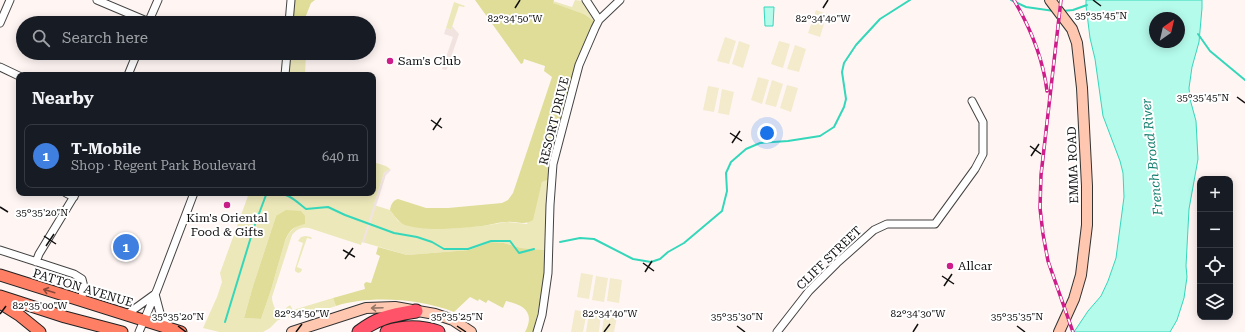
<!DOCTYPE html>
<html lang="en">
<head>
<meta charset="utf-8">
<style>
	:root { --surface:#171b24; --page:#20242c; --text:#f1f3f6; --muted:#9ea1a6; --line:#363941; --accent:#0b8043 }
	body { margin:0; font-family:"Roboto Serif",serif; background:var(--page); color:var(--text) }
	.controls { position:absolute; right:12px; bottom:12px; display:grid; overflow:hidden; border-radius:8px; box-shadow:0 2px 10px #0003 }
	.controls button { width:36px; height:36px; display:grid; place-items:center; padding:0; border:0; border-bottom:1px solid var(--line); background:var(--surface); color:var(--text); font:20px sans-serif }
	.compass { position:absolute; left:1149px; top:12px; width:36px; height:36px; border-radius:50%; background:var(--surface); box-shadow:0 2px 10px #0003; rotate:34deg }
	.you { position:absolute; left:767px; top:133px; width:14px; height:14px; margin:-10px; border:3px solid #fff; border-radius:50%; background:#1a73e8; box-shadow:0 0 0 6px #1a73e833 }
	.badge { display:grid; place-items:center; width:26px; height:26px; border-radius:50%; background:var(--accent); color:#fff; font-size:13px; font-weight:700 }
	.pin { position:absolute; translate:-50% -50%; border:2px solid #fff; box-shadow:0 1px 4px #0006 }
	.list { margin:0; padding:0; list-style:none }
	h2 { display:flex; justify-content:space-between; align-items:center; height:52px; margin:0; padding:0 16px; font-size:17px }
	h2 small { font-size:13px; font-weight:400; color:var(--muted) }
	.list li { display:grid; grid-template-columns:26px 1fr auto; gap:12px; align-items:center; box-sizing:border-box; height:64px; margin:0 8px 8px; padding:0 8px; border:1px solid var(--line); border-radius:8px }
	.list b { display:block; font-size:15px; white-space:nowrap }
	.list p { margin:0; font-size:13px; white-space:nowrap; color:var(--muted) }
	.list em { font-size:13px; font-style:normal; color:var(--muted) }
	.icon { flex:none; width:22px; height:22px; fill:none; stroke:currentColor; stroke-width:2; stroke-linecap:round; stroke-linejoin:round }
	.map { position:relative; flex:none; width:1245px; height:332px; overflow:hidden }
	.search { position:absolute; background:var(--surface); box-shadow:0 2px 10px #0003; left:16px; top:16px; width:360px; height:44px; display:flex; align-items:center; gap:10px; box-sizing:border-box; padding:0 14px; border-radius:22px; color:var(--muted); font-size:15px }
	.panel { position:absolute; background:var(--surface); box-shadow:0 2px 10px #0003; left:16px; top:72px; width:360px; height:124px; border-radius:8px }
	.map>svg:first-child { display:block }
	.green { fill:#ede8b9; fill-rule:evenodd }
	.forest { fill:#dfdd97 }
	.pitch { fill:#f4eacc }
	.plaza { fill:#f1e3e0 }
	.water { fill:#b4fbec; stroke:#35d7ba; fill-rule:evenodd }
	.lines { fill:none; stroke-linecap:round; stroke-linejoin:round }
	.stream { stroke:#35d7ba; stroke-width:2 }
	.street-casing { stroke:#434343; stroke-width:9 }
	.secondary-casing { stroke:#323232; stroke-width:12 }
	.primary-casing { stroke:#212121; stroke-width:13 }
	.highway-casing { stroke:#212121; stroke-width:15 }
	.street { stroke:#fff; stroke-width:7 }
	.secondary { stroke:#ffc7af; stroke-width:10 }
	.primary { stroke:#ff7f64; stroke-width:11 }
	.highway { stroke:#fe5368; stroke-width:13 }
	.rail-casing { stroke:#cc1d8a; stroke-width:3.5 }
	.rail { stroke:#fff; stroke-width:2; stroke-dasharray:6; stroke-linecap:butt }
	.oneway { stroke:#88483a }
	.oneway2 { stroke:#937567 }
	.ticks { fill:none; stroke:#101010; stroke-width:1.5 }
	.poi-dot { fill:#cc1d8a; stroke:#fff; stroke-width:1.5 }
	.labels { text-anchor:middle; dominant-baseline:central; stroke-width:4; stroke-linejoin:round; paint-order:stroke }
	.poi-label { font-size:12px; fill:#101010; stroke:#fff; text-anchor:start }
	.street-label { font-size:12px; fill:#101010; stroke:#fff }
	.water-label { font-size:13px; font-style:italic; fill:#107e6e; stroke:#fff }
	.ticks-label { font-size:10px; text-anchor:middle; fill:#101010; stroke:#fff; stroke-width:4; stroke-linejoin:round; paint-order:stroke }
</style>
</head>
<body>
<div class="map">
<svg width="1245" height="332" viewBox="0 0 1245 332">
	<rect width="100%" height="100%" fill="#fff6f4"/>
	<path class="green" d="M575,0L583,1L594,21L584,14L552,3L553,1L572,7Z
		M454,2L465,6L464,7L459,6L451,30L446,28Z
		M288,53H306L305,75H287Z
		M373,162L386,166L390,169L384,173L374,205L390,210L398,221L423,228L443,229L482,226L507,222L527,224L538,197L542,182L548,180L546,250L521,248L504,243L491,242L469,250L407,255L362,242L361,245L309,228C301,227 297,229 292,235L272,297C272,306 278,312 280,320H278L270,328L263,332H219L203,328L217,297L222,282L220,273L249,193H373ZM276,216L295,227L289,233L285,241L271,290L261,319L244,318L253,286Z
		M305,236L311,237L312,239L307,238L297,267L302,269L301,272L298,273L295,271V269L303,243L298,241L301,237Z
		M333,298L336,306L315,313L289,318L286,312V308L290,305L293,310Z"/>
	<path class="forest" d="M293,0H315L311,3L303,23H291Z
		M475,0H554L553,3L584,14L594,21L566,104L549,165L548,180L542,182L533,220C523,226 517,221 507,222C498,222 490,225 482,226C460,228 426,232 405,225C398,222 394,215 390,210C391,205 392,201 398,199L426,208H448L502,203L508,200L513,193L552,77L544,71L545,66L524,59L523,63L521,64Z
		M286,210L301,211L305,216V224C293,227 290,229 285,241L271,290L261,319L244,318L253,286L276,216Z
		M491,242L504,243L521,248L546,250C545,278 540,305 533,332H525C535,313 525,305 506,301L503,308L488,300L486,303L479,299L478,301L470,297L454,312C420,299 371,295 336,306L333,298L365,289L364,284L366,282L371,283L380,256L376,254L378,247L407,255L469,250Z"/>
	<path class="pitch" d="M816,10L827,14L820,37L808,33Z
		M725,37L736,41L729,64L717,61Z
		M739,41L750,45L743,68L732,64Z
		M779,41L790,44L783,68L771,64Z
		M795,45L806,49L799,72L787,69Z
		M758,77L769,80L762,104L751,100Z
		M772,80L783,84L776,107L765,104Z
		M787,85L798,88L791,112L780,108Z
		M708,86L719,88L714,112L703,110Z
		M722,89L734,92L729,115L718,113Z
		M581,273L593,275L589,299L577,297Z
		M596,276L608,278L604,302L592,300Z
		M610,278L622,280L619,303L607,301Z
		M575,310L587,312L583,332H571Z
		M589,313L601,314L599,332H586Z
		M604,315L617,317L614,332H602Z"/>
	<path class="plaza" d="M452,26L459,34L447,69L446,70L442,69L453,37L444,34L446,28L451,30Z
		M390,169L391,170L386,175L364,243L362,242L384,173Z"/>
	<path class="water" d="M1086,0H1202V8L1199,42L1192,67L1189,88L1190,99L1196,121L1198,159L1189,209L1186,266L1187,277L1184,298L1177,320L1170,332H1074L1088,311L1101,296L1108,281L1116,258L1124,197L1123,173L1120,161L1103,116L1095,59L1090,38L1086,6ZM1155,18H1179V42H1155Z
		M764,7H774L773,26H765Z"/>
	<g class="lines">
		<path class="stream" d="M1011,0L1026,7L1054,11
			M1062,11L1073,10L1087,5
			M1198,34L1210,51L1245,80
			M560,242L580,238L594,239L633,259L651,262L660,259L668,252L684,243L722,211L727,191L726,173L731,162L746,149L760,143L788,141L820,136L834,127L844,107L846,99L842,72L844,63L856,45L880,19L910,0
			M225,322L254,227L266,195C287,191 291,197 306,209L328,207L345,215L394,233L417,237L432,242L444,249H468L491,241H510L519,253L534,249"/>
		<defs>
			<path id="street" d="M97,0L149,22
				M586,0L599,20
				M0,23L10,0
				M148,23L158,0
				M289,23L291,0
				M0,67L19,76
				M128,75L137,53
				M285,75L287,53
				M66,193L74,197
				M0,250L74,274L82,279L84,287L81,301
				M36,262L39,254L76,193
				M155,294L160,313L171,329
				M126,315L155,294
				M139,332L157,290L194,193
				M537,332L542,315L548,273L550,205L553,164L579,65L595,28L599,20L620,0
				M777,332L809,291L837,263L874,230L887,224H935L975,169L983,154V122L972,101"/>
			<path id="secondary" d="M1050,0L1072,29L1077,43L1082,88L1087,186V225L1081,275L1074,299L1059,332
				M292,332L366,308L395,307L435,314L453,320L471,332"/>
			<path id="primary" d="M0,275L181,332
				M0,296L65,317L122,332
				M0,303L19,315L40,332"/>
			<path id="highway" d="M359,332C378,317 393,315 416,311
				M387,332C405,326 420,326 438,332"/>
		</defs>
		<use href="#street" class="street-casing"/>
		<use href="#secondary" class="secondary-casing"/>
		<use href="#primary" class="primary-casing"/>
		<use href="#highway" class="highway-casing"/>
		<use href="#street" class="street"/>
		<use href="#secondary" class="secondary"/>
		<use href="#primary" class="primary"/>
		<use href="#highway" class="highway"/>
		<defs>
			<path id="rail" d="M1014,0C1031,29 1043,58 1047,91
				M1061,0L1041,175L1040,208L1043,234L1048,261L1073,332"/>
		</defs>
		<use href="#rail" class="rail-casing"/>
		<use href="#rail" class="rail"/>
	</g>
	<defs><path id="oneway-shaft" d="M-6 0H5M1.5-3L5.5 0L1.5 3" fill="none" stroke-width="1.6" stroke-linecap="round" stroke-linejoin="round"/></defs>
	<use class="oneway" href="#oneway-shaft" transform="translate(49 291) rotate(-163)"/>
	<use class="oneway2" href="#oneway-shaft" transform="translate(377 308) rotate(178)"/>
	<path class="ticks" d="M1093,0L1101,6M515,8L520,0M823,8L828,0M1237,97L1245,103M431,120L442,128M433,130L441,118M730,133L742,141M732,143L740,131M1030,146L1041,154M1031,156L1039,144M0,207L8,212M44,236L56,244M46,246L54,234M343,250L355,257M345,259L353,248M643,263L654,271M645,272L652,261M942,276L954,284M944,286L952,274M0,314L6,306M178,326L186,332M457,326L466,332M737,326L745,332M1017,326L1025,332M296,332L302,324M604,332L610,324M913,332L918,324"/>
	<g class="poi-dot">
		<circle cx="390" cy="61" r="4"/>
		<circle cx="227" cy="205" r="4"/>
		<circle cx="950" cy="266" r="4"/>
	</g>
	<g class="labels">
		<g class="poi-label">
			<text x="398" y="61">Sam's Club</text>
			<text x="227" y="218" text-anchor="middle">Kim's Oriental<tspan x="227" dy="14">Food &amp; Gifts</tspan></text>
			<text x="958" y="266">Allcar</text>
		</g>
		<g class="street-label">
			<text transform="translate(554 121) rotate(-76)">RESORT DRIVE</text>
			<text transform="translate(1073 165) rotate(-92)">EMMA ROAD</text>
			<text transform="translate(829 258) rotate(-44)">CLIFF STREET</text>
			<text transform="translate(83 288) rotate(17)">PATTON AVENUE</text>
		</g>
		<g class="water-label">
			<text transform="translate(1152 157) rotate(-96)">French Broad River</text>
		</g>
	</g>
	<g class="ticks-label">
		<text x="1101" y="19">35°35'45"N</text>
		<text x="515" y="22">82°34'50"W</text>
		<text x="823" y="22">82°34'40"W</text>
		<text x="1203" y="101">35°35'45"N</text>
		<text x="42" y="216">35°35'20"N</text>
		<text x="40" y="309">82°35'00"W</text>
		<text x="302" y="317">82°34'50"W</text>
		<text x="610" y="317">82°34'40"W</text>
		<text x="918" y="317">82°34'30"W</text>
		<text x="178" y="320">35°35'20"N</text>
		<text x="457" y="320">35°35'25"N</text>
		<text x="737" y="320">35°35'30"N</text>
		<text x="1017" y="320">35°35'35"N</text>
	</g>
</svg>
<div class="controls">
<button>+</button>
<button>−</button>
<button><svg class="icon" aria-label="locate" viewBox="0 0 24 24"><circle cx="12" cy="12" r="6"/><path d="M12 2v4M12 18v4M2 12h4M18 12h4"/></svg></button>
<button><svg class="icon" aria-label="layers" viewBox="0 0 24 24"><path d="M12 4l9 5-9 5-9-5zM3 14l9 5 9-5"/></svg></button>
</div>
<svg class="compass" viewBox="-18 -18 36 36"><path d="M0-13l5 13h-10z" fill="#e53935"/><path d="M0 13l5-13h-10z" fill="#9ea1a6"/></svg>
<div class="you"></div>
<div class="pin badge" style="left:126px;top:247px;background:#3f7fe0">1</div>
<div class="search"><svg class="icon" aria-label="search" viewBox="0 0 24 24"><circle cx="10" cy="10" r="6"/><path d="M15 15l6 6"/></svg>Search here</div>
<section class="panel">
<h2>Nearby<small></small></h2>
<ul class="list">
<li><span class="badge" style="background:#3f7fe0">1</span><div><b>T-Mobile</b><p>Shop · Regent Park Boulevard</p></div><em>640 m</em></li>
</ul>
</section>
</div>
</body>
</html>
